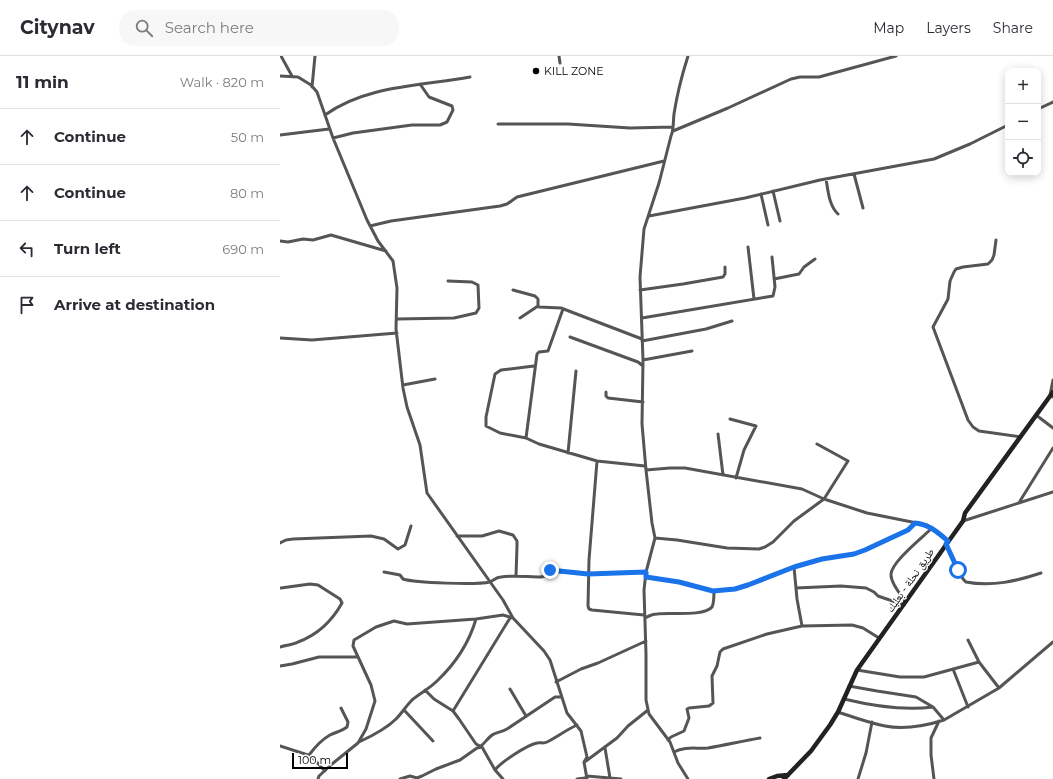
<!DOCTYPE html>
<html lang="en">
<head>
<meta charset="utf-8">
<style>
	:root { --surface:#fff; --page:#f7f7f7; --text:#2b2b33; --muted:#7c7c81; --line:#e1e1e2 }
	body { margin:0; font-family:Montserrat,"Noto Naskh Arabic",sans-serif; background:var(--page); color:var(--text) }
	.controls { position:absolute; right:12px; top:12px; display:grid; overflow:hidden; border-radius:8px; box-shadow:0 2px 10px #0003 }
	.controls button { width:36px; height:36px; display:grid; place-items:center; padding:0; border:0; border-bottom:1px solid var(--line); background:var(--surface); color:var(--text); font:20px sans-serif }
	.scale { position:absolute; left:12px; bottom:10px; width:56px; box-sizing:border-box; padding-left:4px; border:2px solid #000; border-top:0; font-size:11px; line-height:14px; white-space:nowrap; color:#000; -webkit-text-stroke:3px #fff; paint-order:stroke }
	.stop { position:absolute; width:12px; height:12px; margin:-9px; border:3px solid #1a73e8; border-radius:50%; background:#fff }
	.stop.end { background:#1a73e8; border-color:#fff; box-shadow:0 1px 4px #0008 }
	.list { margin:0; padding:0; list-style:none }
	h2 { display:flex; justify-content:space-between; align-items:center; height:52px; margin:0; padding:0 16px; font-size:17px }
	h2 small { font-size:13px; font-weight:400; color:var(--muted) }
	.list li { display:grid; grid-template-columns:26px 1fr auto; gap:12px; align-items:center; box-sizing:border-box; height:56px; padding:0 16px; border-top:1px solid var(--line) }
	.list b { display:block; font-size:15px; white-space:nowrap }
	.list em { font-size:13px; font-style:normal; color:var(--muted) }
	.icon { flex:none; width:22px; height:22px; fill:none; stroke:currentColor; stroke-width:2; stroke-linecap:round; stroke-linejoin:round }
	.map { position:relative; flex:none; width:773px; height:723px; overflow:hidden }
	header { display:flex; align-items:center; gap:24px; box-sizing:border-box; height:56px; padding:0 20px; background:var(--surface); border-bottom:1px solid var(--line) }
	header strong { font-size:19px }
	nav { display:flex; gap:22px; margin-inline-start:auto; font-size:14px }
	.search { width:280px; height:36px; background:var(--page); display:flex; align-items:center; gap:10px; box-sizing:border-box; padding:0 14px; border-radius:16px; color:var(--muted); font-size:15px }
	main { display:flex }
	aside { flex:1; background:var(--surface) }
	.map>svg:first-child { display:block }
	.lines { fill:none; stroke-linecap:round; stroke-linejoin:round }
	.street { stroke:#555; stroke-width:3 }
	.secondary { stroke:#222; stroke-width:4.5 }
	.route { stroke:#1a73e8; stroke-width:5 }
	.poi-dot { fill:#000; stroke:#fff; stroke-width:1.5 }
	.labels { text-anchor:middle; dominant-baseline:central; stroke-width:3; stroke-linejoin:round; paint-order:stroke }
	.poi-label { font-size:11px; fill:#000; stroke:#fff; text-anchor:start }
	.street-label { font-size:11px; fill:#000; stroke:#fff }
</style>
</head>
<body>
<header>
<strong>Citynav</strong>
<div class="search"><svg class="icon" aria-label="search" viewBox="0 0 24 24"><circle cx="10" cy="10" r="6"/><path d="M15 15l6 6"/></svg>Search here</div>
<nav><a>Map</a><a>Layers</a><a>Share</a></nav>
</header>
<main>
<aside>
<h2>11 min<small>Walk · 820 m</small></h2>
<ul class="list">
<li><svg class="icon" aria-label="ahead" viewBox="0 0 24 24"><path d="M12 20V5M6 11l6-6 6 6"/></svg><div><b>Continue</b></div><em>50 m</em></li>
<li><svg class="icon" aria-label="ahead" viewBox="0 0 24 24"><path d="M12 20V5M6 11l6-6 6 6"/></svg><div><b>Continue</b></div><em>80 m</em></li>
<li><svg class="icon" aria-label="left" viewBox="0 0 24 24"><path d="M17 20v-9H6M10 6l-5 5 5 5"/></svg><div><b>Turn left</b></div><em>690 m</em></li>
<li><svg class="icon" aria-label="arrive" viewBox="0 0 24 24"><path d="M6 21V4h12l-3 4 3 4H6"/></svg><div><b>Arrive at destination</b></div></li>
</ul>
</aside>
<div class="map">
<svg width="773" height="723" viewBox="0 0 773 723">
	<rect width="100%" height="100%" fill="#fff"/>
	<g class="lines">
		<path class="street" d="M1,0L12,20
			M279,0L280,7
			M408,0C402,19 397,38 394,58C393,66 394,73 391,80L379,127L364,173L360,221L363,304L362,368L366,414L372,467L375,482L366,516L364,534L366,598V644L369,658L390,686L398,707L408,723
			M0,20L18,21L31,29L37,36L53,82L87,164L98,185L113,205L117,232L116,273L123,332L127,351L140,389L147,437L223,544L233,562L264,595L270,604L287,657L301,675L307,701L304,706L307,723
			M32,31L35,0
			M758,53L773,46
			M45,59C86,29 142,30 190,21
			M218,68H288L350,72L393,71
			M393,75L448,52L511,23L520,21H539L616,0
			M0,79L49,73
			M53,82L73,77L132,69H160L167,66L173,54L172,50L149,41L140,28
			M574,118L583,152
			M546,123C548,134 549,150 558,158
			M493,135L500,165
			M481,138L488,169
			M369,160L465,142L540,124L654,103L690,88L728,69
			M90,170L111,165L220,150L227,148L237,141L384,105
			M716,184L714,199L712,204L708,208L683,211L676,213L674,216L670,225L668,243L653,271L688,364L693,371L699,375L741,381
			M0,185L8,186L23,183L33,184L51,179L106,195
			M468,191L474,243
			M494,223L519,218L524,211L535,203
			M233,234L255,240L258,243V250L259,251L281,252L362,283
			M360,234L403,228L443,221L445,218V211
			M240,262L258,250
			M362,262L493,240L495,231L492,201
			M117,263L174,262L196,257L199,252L198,229L192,226L168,225
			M290,281L358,306L363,310
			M0,282L32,284L117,277
			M362,285L426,273L452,265
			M363,304L412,295
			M254,310L221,314L215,318L206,361V370L220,377L246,382L259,388L317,405L365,410
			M773,324L770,339L773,341
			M123,329L155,323
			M326,336V340L328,342L363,346
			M756,359L773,372
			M450,363L476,370L464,394L456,422
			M438,378L443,419
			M246,382L257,298L259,296L268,295L283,253
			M288,397L296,315
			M317,405L309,504L308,550L309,553L312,554L364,559
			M366,414L390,412H405L522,433L544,443L587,457L647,469L668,485
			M740,445L773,392
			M683,465L773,436
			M177,480H202L219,475L233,479L237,485V490L236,520
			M375,482L397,484L447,492L479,493L485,491L493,486L514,465L544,443L568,405L537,388
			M0,487L6,484L13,483L91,480L104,483L118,493L125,489L131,470
			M666,488C672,498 677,519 686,526C712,531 737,525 761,517
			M514,511L517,543L522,570
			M104,516L120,519L123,523C136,527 196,529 210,526C213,525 216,521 221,521C234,519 248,521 261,521L265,520L267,516L270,515L308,518L366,516
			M366,521L399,526L433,535L455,533L468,529L514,511L542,503L574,498L585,494L628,474L635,467
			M516,532L561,530L586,532L594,536L598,540L624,549
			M626,546C621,539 611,528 611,519C610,507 643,481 652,472
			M365,562C369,560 372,558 377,558C388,556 424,561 432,551C434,547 434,540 434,535
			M688,584L699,606L719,632
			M0,591C6,589 13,589 18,586C37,579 52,565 62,547L60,543L38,529L30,528L1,532
			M0,610L12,608L39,601H78
			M673,613L688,651
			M577,614L620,621H644L699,606
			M276,626L301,613L318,607L366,585
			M569,630L597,635L636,641L653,651L664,664
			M230,633L246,660
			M145,634L154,643L173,655L179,663L196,688L202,691L215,714L223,723
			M564,643C593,650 624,655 653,651
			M124,654L153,685
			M173,655L230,562
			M558,656C573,661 589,667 605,670C625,674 645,670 664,664L719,632L773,586
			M388,684L391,681L404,675L409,662L407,653L409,652L429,650L433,647L432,620L437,610L440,596L443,593L487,578L522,570L572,569L583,572L599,582
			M79,686C92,680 106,673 116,663C122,657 126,650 132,644C140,637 149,633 157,625C175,608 189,587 196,563
			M0,690L28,699L32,701L45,715
			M201,690C205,687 209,680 214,678C218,676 222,676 227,673L275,641H281
			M325,692L330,722
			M394,696C405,690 416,693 428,692C445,689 463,685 480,682
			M29,699C35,691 41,684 50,679C56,676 62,675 67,671L68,666L61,652
			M306,705L337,682L348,670L368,654
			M215,714C221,706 247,689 257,687C261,686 263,688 267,686C277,681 286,674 297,669
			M38,723L39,720L52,708L78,687L86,673L95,645L91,629L73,590L74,584L96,571L114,565L127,568L196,563L223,559L233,562
			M120,723L130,720L137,722L142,720L156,713L180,704L197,692L202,691
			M297,723L305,722L307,720L341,723
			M578,723L586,697L592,666
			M654,723L651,699V682L659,665"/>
		<path class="secondary" d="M489,723L497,720L508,719
			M504,723L531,695L550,669L558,656L577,614L683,465L685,457L773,336"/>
	</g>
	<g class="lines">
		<path class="route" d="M270,514L308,518L366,516V521L399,526L433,535L455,533L468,529L514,511L542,503L574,498L585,494L628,474L635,467C650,469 656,475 668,485L666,488L678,514"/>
	</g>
	<circle class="poi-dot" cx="256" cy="15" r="4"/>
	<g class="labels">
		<g class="poi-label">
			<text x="264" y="15">KILL ZONE</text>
		</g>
		<g class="street-label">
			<text transform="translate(630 524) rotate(-55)">طريق نحلة - بعلبك</text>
		</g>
	</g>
</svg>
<div class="controls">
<button>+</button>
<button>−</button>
<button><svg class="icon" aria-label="locate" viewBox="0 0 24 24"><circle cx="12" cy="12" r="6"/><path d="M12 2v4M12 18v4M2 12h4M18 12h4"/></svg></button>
</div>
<div class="scale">100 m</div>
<div class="stop" style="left:678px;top:514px"></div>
<div class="stop end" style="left:270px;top:514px"></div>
</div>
</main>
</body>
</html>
